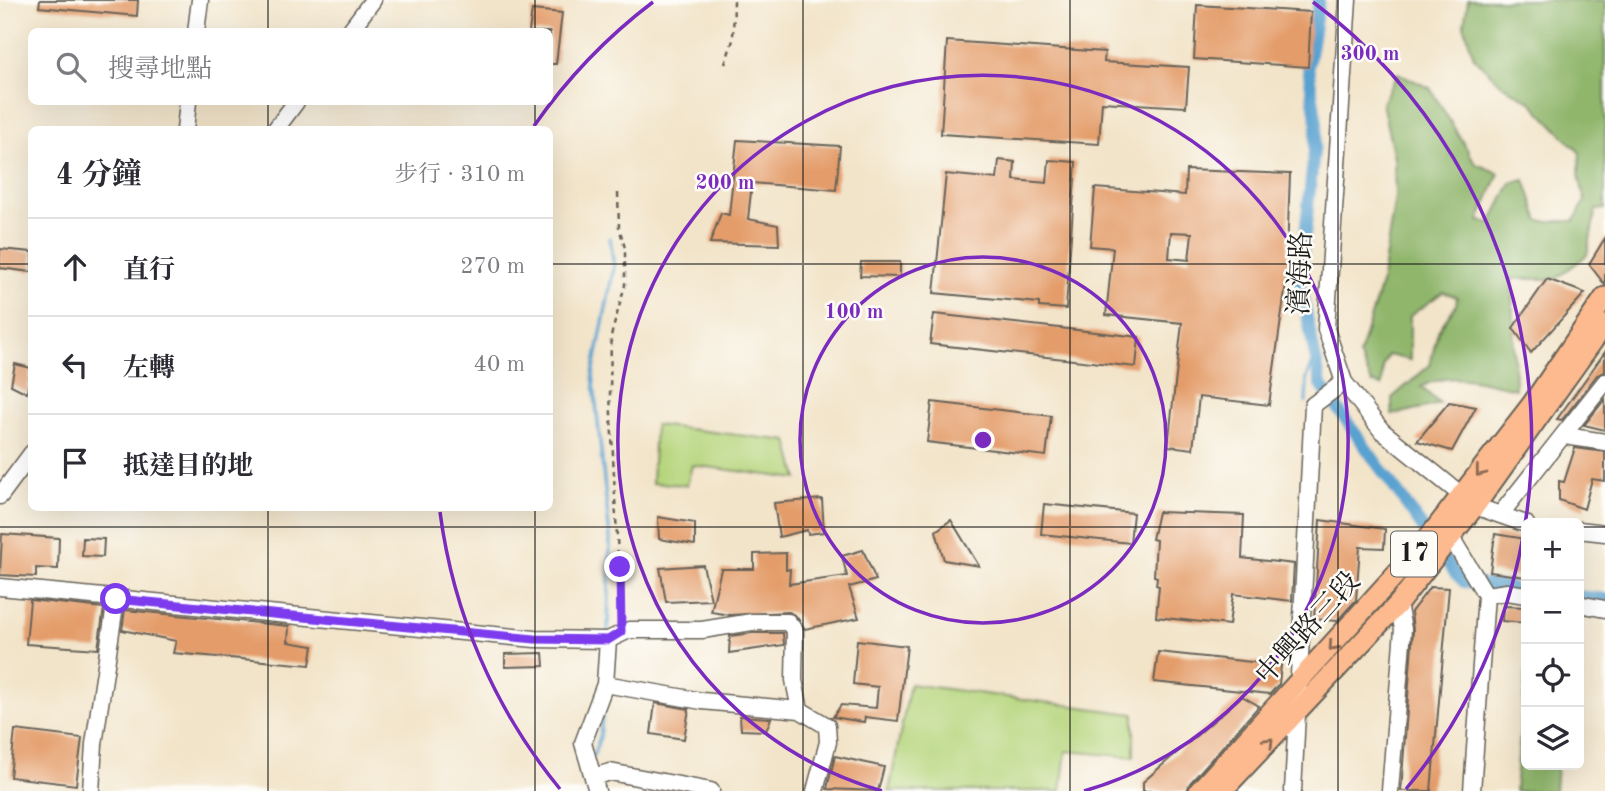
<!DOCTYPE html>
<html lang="zh-TW">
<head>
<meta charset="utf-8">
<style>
	:root { --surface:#fff; --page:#f2f2f3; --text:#2b2b33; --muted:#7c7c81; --line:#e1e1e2 }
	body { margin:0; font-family:"Old Standard TT","Noto Serif TC",serif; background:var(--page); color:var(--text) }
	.controls { position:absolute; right:21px; bottom:21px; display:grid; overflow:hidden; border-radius:10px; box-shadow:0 7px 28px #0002 }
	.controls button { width:63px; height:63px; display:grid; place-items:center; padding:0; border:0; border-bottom:2px solid var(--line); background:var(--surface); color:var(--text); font:35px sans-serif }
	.stop { position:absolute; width:21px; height:21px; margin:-16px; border:5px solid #7c3aed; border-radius:50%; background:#fff }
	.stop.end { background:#7c3aed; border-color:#fff; box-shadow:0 2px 7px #0008 }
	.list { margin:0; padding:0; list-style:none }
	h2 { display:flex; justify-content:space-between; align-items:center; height:91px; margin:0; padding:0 28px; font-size:30px }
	h2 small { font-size:23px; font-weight:400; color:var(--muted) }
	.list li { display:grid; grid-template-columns:46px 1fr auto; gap:21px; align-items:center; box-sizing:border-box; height:98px; padding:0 28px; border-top:2px solid var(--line) }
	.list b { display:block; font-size:26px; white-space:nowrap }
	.list em { font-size:23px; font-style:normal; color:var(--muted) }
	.icon { flex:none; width:38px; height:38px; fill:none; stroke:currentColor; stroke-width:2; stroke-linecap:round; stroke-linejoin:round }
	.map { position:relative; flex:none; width:1605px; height:791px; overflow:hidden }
	.search { position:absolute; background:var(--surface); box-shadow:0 7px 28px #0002; left:28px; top:28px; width:525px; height:77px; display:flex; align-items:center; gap:18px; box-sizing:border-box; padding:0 24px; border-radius:10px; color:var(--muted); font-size:26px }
	.panel { position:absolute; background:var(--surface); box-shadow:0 7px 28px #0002; left:28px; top:126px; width:525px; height:385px; border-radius:10px }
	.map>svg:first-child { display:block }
	.green { fill:#b6d57d; stroke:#69784c; stroke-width:2 }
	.forest { fill:#90b66c; stroke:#566944; stroke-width:2 }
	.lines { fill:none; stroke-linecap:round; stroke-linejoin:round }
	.stream { stroke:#59a1d0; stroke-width:3.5 }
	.canal { stroke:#59a1d0; stroke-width:12 }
	.building { fill:#e49d6a; fill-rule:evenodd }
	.minor-casing { stroke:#676259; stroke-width:19 }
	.major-casing { stroke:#676259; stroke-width:23 }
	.path { stroke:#676259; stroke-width:2.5; stroke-dasharray:5 5; stroke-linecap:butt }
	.minor { stroke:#fff; stroke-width:16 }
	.major { stroke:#fcba8e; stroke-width:19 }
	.oneway { stroke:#8c6b55 }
	.route { stroke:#7c3aed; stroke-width:9 }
	.grid { fill:none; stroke:#1c1c1c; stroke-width:2; stroke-opacity:0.55 }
	.ring { fill:none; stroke:#7b2cbf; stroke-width:3.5 }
	.labels { text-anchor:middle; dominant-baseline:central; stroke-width:5; stroke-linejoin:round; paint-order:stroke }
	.shield { fill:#fdfcf7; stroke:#605f5e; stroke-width:2 }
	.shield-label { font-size:26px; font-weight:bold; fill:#1c1c1c }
	.street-label { font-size:28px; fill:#1c1c1c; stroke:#fdfcf7 }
	.centre { fill:#7b2cbf; stroke:#fdfcf7; stroke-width:3.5 }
	.ring-label { font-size:21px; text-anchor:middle; font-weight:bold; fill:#7b2cbf; stroke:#fdfcf7; stroke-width:5; stroke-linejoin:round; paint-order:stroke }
</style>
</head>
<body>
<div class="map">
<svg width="1605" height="791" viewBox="0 0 1605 791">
	<rect width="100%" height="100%" fill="#fdfcf7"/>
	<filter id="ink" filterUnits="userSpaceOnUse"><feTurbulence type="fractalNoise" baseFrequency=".0143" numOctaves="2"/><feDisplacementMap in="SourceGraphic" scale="14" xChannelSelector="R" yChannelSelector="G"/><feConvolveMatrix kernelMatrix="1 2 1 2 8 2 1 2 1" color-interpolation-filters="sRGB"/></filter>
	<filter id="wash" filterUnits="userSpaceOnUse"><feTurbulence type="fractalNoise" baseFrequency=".00686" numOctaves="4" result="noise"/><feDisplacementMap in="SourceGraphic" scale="28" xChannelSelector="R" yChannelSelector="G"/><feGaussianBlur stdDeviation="1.57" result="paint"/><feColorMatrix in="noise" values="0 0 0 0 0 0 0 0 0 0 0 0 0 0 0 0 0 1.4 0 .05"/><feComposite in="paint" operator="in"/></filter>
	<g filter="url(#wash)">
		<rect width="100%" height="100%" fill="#f2e4c9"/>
		<path class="green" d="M655,425L788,441L798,479L692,465L687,485L652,483Z
			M910,684L1134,714V757L1066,751L1061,791H889Z"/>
		<path class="forest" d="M1468,0H1605V209L1596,210L1587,255L1556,279H1512L1515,389C1482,382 1451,370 1421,387L1440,404L1392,415V398L1430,365L1438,331L1456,305L1457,297L1443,292L1410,316V360L1388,355L1383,365L1382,386L1372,383L1359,355L1381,284L1395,197L1394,158L1382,103L1398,73L1430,88L1476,164L1499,173L1479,221L1491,223L1511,183L1525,180L1539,221H1574L1585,201L1579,175L1580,153L1531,102L1501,84L1474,58L1464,25Z
			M1526,669V765H1557L1555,791H1515Z"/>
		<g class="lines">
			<path class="stream" d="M1306,402L1307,378L1315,357
				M608,635L610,538L593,374L614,267L610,238
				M593,756L600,737L603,709"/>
			<path class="canal" d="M1319,0L1308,67L1317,124L1300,281L1321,385L1455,573L1464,582L1512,588
				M1579,596L1605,599"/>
		</g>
		<g id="blocks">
			<path class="building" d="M40,0H138L137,16L39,7Z
				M1197,5L1311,12L1308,67L1194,59Z
				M532,10L562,13L556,64H550V32H529Z
				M947,41L1105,52L1104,62L1189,67L1186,107L1102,102L1099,144L941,134Z
				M737,140L840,146L836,190L752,183L748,219L778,225L779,245L710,243L721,213L729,215Z
				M999,160L1015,162L1014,180L1047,183L1049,160L1076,162L1066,309L1039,307V303L934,293L946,174L997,179Z
				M1186,170L1290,174L1287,254L1290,255L1269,405L1199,397L1193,449L1168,446L1182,323L1106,315L1113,248L1090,246L1095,188L1185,195ZM1171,232L1192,233L1189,260L1169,258Z
				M1605,238V285L1589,264Z
				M0,249L32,252V272L0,268Z
				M861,262H900V277L860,276Z
				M1547,279L1585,293L1531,353L1513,328Z
				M934,314L1139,337L1136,367L930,344Z
				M1605,352V372L1597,375L1562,420L1557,419Z
				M15,364L31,368L27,393L11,385Z
				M1605,399V430L1584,425Z
				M932,402L1051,416L1046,456L927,442Z
				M1449,402L1476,407L1452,451L1417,441Z
				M1575,448L1605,452V481L1592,479L1584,509L1559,500V481L1564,482Z
				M822,499L824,532L808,534L807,530L779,537L774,503Z
				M1044,504L1133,513L1130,543L1041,534Z
				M1158,512L1244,515L1242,558L1294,564L1292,601L1233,594L1229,625L1156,617L1159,586L1156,585L1157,577L1154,576L1156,540L1152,539Z
				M658,517L695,523V545L659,539Z
				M951,520L979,566L944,560L936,531Z
				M1320,520L1385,529L1384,548L1360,547L1356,600L1337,621L1314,619Z
				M2,534L59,538L58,569L36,568V577L0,575Z
				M1495,534L1526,539V577L1490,572Z
				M83,538L104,539L103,557L82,556Z
				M863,550L876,580L849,587L859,618L805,629L796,616L789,612L730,615L711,612L721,569H754V554L786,553V570L790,569L789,584L847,576L842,556Z
				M703,565L711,600L666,602L660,568Z
				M1430,587L1449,588L1431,791H1401L1413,630L1411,612Z
				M30,600L104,608L98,649L26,644Z
				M1503,606L1526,607V623L1502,621Z
				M125,610L289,626L288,642L313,646L310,665L173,653L176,641L122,630Z
				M753,633H783L784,645L729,653L730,636Z
				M857,640L907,646L898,721L865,717L864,722L833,717L841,705L876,708L878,687L853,684Z
				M1158,652L1281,665L1279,684L1270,694L1154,682Z
				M543,653L544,666L505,667V654Z
				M1242,696L1259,706L1190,783L1187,791H1143V782Z
				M655,703L689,709L684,739L651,734Z
				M740,716L769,718H771L766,731L741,730Z
				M15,730L82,738L76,785L10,777Z
				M835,756L884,767L878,791L827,789Z"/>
		</g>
	</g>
	<g filter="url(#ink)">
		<use href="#blocks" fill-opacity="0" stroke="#676259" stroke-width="2"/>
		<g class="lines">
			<defs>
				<path id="minor" d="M1348,0L1326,329L1344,382L1382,431L1475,506L1526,524
					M196,32L200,0
					M349,32L373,0
					M185,130L188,102
					M275,130L296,102
					M1565,436L1605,442
					M0,496L32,453
					M1500,515L1605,382
					M1446,529L1486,595L1472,791
					M1579,530L1605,533
					M0,587L535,639L608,640L629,630H702L752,622H788L795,631L794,680L800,710L827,726L828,742L815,791
					M1486,595L1507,592L1526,595
					M1579,604L1605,609
					M605,684L702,701L800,710
					M593,777L610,772L711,791
					M91,791L94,744L116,599
					M597,791L583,743L605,684L608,640
					M1293,791L1313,405L1344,382
					M1390,791L1403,629L1398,604"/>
				<path id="major" d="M1199,791L1425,542L1532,404L1605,297
					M1222,791L1398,604L1475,506L1605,324"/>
			</defs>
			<use href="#minor" class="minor-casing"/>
			<use href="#major" class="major-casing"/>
			<path class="path" d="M725,64L733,40L734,0
				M618,193L619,227L625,248V285L611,336L610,394L621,619"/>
			<use href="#minor" class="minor"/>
			<use href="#major" class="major"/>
		</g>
		<defs><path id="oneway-chevron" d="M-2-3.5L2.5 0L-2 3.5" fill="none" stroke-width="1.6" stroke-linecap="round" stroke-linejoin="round" transform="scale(1.75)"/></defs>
		<g class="oneway">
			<use href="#oneway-chevron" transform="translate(1480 472) rotate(128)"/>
			<use href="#oneway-chevron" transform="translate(1333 646) rotate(132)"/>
			<use href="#oneway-chevron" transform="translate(1269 742) rotate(-46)"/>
		</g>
	</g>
	<g class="lines" filter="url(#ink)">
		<path class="route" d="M116,599L535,639L608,640L621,632L620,567"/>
	</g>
	<path class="grid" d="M268,0V32M535,0V32M803,0V791M1070,0V791M1338,0V791M268,102V130M535,102V130M0,264H32M550,264H1605M268,508V791M535,508V791M0,527H1526M1579,527H1605"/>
	<g class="ring">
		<circle cx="983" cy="440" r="183"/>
		<path d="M882 791A365 365 0 1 1 1084 791"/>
		<path d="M560 789A548 548 0 0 1 440 512M534 126A548 548 0 0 1 653 2M1313 2A548 548 0 0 1 1406 789"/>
	</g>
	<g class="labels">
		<rect class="shield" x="1391" y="531.5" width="46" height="45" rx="5"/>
		<g class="shield-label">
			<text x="1414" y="554">17</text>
		</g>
		<g class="street-label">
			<text transform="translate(1302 273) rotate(-88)">濱海路</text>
			<text transform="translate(1309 629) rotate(-48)">中興路三段</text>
		</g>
	</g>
	<circle cx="983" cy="440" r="10" class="centre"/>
	<g class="ring-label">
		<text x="1370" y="60">300 m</text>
		<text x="725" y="189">200 m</text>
		<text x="854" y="318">100 m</text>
	</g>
</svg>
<div class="controls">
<button>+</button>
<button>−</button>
<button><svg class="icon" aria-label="locate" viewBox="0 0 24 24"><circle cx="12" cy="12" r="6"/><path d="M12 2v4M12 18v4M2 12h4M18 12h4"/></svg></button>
<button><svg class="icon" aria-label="layers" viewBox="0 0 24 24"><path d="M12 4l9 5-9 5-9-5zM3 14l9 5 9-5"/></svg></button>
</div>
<div class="stop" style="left:116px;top:599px"></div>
<div class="stop end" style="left:620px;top:567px"></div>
<div class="search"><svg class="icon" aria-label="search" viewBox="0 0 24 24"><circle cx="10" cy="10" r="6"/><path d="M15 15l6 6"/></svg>搜尋地點</div>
<section class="panel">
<h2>4 分鐘<small>步行 · 310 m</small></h2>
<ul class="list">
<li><svg class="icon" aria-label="ahead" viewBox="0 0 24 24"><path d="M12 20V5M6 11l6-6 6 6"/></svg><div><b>直行</b></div><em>270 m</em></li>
<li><svg class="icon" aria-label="left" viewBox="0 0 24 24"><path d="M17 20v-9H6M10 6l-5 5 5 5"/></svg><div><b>左轉</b></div><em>40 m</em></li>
<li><svg class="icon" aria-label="arrive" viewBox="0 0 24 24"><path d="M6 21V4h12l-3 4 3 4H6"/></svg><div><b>抵達目的地</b></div></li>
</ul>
</section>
</div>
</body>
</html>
